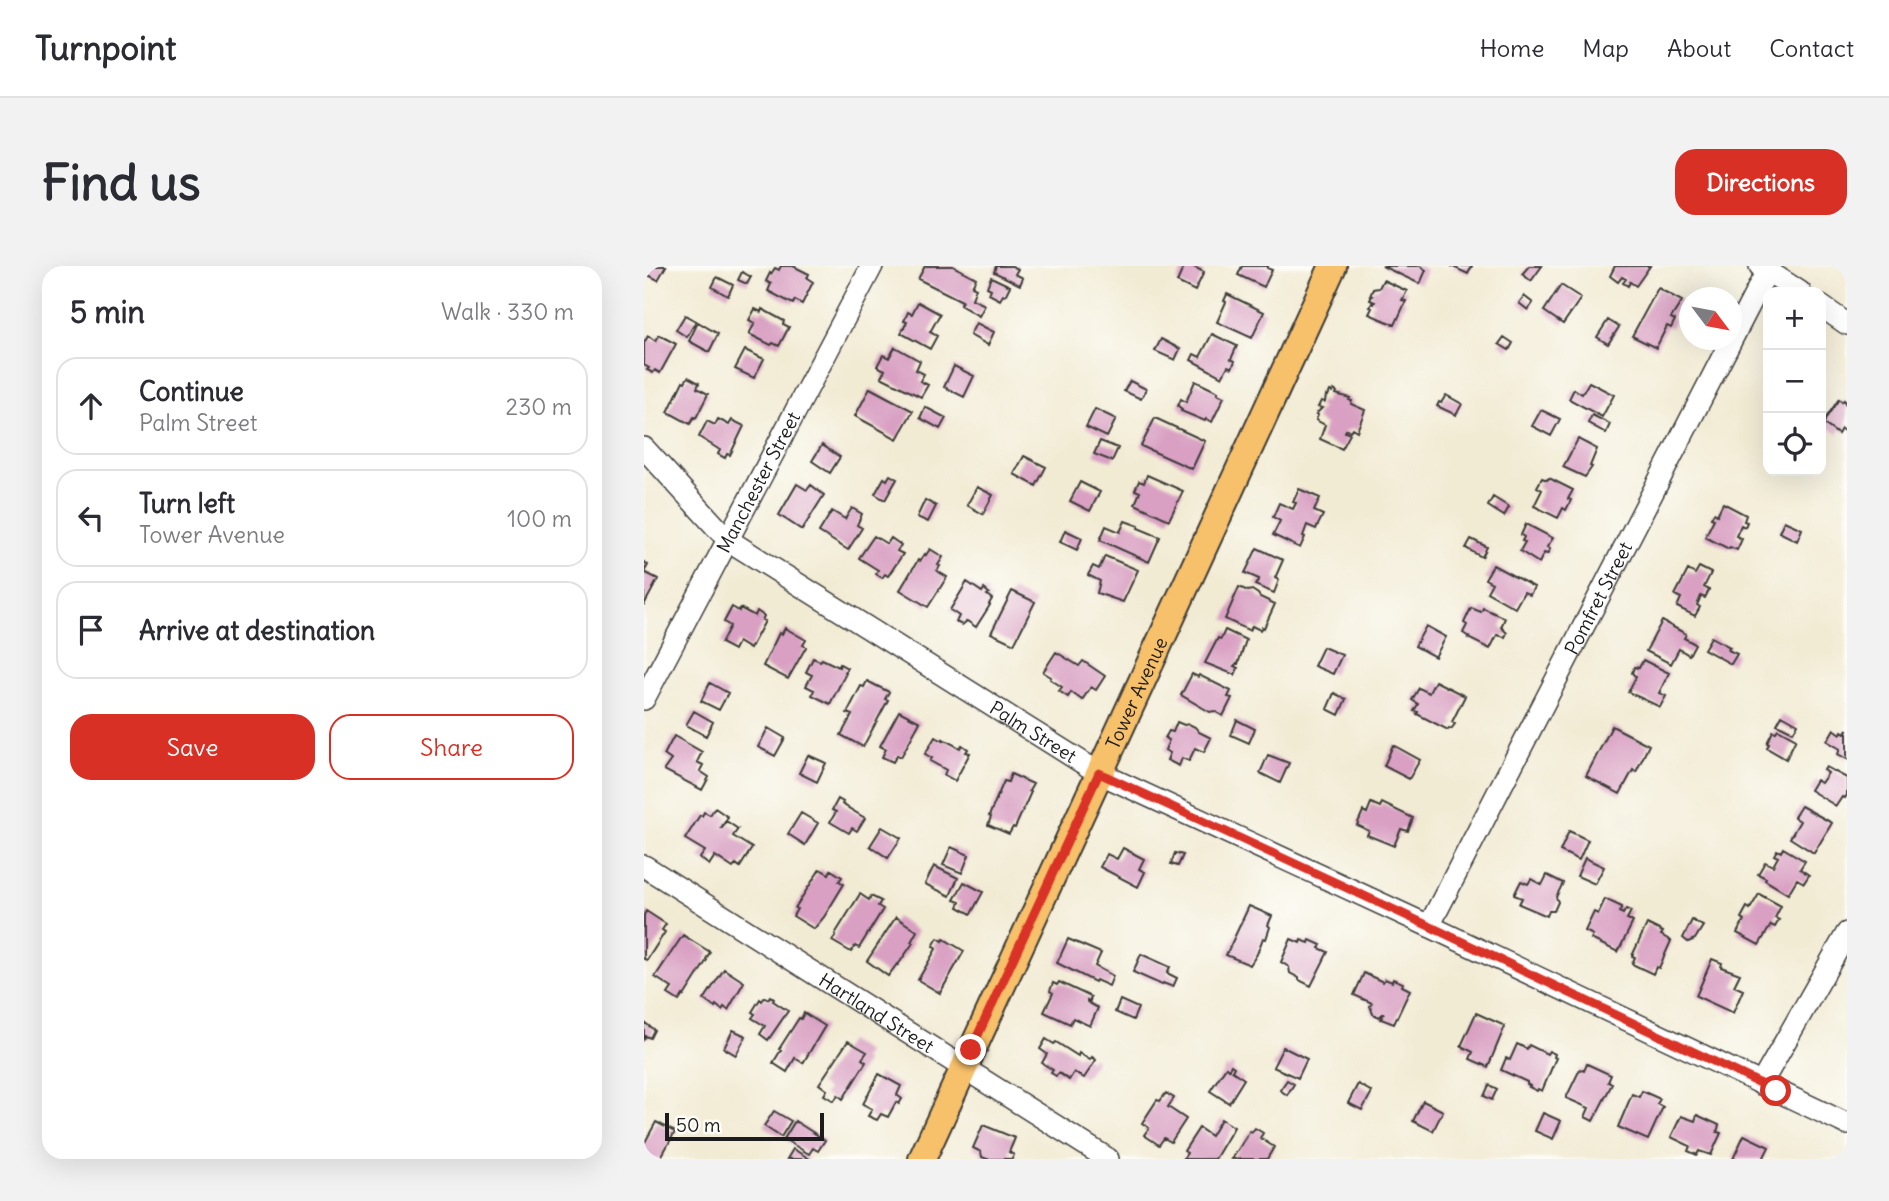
<!DOCTYPE html>
<html lang="en">
<head>
<meta charset="utf-8">
<style>
	:root { --surface:#fff; --page:#f2f2f3; --text:#2b2b33; --muted:#7c7c81; --line:#e1e1e2; --accent:#d93025 }
	body { margin:0; font-family:Delius,sans-serif; background:var(--page); color:var(--text) }
	.controls { position:absolute; right:21px; top:21px; display:grid; overflow:hidden; border-radius:14px; box-shadow:0 7px 28px #0002 }
	.controls button { width:63px; height:63px; display:grid; place-items:center; padding:0; border:0; border-bottom:2px solid var(--line); background:var(--surface); color:var(--text); font:35px sans-serif }
	.compass { position:absolute; left:1035px; top:21px; width:63px; height:63px; border-radius:50%; background:var(--surface); box-shadow:0 7px 28px #0002; rotate:122deg }
	.scale { position:absolute; left:21px; bottom:18px; width:159px; box-sizing:border-box; padding-left:7px; border:4px solid #1c1c1c; border-top:0; font-size:19px; line-height:24px; white-space:nowrap; color:#1c1c1c; -webkit-text-stroke:5px #fdfcf7; paint-order:stroke }
	.stop { position:absolute; width:21px; height:21px; margin:-16px; border:5px solid #d93025; border-radius:50%; background:#fff }
	.stop.end { background:#d93025; border-color:#fff; box-shadow:0 2px 7px #0008 }
	.list { margin:0; padding:0; list-style:none }
	h2 { display:flex; justify-content:space-between; align-items:center; height:91px; margin:0; padding:0 28px; font-size:30px }
	h2 small { font-size:23px; font-weight:400; color:var(--muted) }
	.list li { display:grid; grid-template-columns:46px 1fr auto; gap:21px; align-items:center; box-sizing:border-box; height:98px; margin:0 14px 14px; padding:0 14px; border:2px solid var(--line); border-radius:21px }
	.list b { display:block; font-size:26px; white-space:nowrap }
	.list p { margin:0; font-size:23px; white-space:nowrap; color:var(--muted) }
	.list em { font-size:23px; font-style:normal; color:var(--muted) }
	.actions { display:flex; gap:14px; padding:21px 28px }
	.actions a { flex:1; padding:16px 0; border:2px solid var(--accent); border-radius:21px; text-align:center; font-size:24px; color:var(--accent) }
	.actions .main { background:var(--accent); color:#fff }
	.icon { flex:none; width:38px; height:38px; fill:none; stroke:currentColor; stroke-width:2; stroke-linecap:round; stroke-linejoin:round }
	.map { position:relative; flex:none; width:1203px; height:893px; overflow:hidden; border-radius:21px }
	header { display:flex; align-items:center; gap:42px; box-sizing:border-box; height:98px; padding:0 35px; background:var(--surface); border-bottom:2px solid var(--line) }
	header strong { font-size:33px }
	nav { display:flex; gap:38px; margin-inline-start:auto; font-size:24px }
	.intro { display:flex; align-items:center; justify-content:space-between; box-sizing:border-box; height:168px; padding:0 42px }
	h1 { margin:0; font-size:49px }
	.button { padding:18px 32px; border-radius:21px; background:var(--accent); color:#fff; font-size:24px; font-weight:700 }
	main { display:flex; gap:42px; padding:0 42px }
	aside { flex:1; background:var(--surface); border-radius:21px; box-shadow:0 7px 28px #0002 }
	.map>svg:first-child { display:block }
	.building { fill:#d9a0c3 }
	.lines { fill:none; stroke-linecap:round; stroke-linejoin:round }
	.minor-casing { stroke:#3c3b38; stroke-width:24 }
	.major-casing { stroke:#3c3b38; stroke-width:30 }
	.minor { stroke:#fff; stroke-width:21 }
	.major { stroke:#f7c06b; stroke-width:26 }
	.route { stroke:#d93025; stroke-width:9 }
	.labels { text-anchor:middle; dominant-baseline:central; stroke-width:7; stroke-linejoin:round; paint-order:stroke }
	.street-label { font-size:19px; fill:#1c1c1c; stroke:#fdfcf7 }
</style>
</head>
<body>
<header>
<strong>Turnpoint</strong>
<nav><a>Home</a><a>Map</a><a>About</a><a>Contact</a></nav>
</header>
<div class="intro"><h1>Find us</h1><a class="button">Directions</a></div>
<main>
<aside>
<h2>5 min<small>Walk · 330 m</small></h2>
<ul class="list">
<li><svg class="icon" aria-label="ahead" viewBox="0 0 24 24"><path d="M12 20V5M6 11l6-6 6 6"/></svg><div><b>Continue</b><p>Palm Street</p></div><em>230 m</em></li>
<li><svg class="icon" aria-label="left" viewBox="0 0 24 24"><path d="M17 20v-9H6M10 6l-5 5 5 5"/></svg><div><b>Turn left</b><p>Tower Avenue</p></div><em>100 m</em></li>
<li><svg class="icon" aria-label="arrive" viewBox="0 0 24 24"><path d="M6 21V4h12l-3 4 3 4H6"/></svg><div><b>Arrive at destination</b></div></li>
</ul>
<div class="actions"><a class="main">Save</a><a>Share</a></div>
</aside>
<div class="map">
<svg width="1203" height="893" viewBox="0 0 1203 893">
	<rect width="100%" height="100%" fill="#fdfcf7"/>
	<filter id="ink" filterUnits="userSpaceOnUse"><feTurbulence type="fractalNoise" baseFrequency=".0143" numOctaves="2"/><feDisplacementMap in="SourceGraphic" scale="14" xChannelSelector="R" yChannelSelector="G"/><feConvolveMatrix kernelMatrix="1 2 1 2 8 2 1 2 1" color-interpolation-filters="sRGB"/></filter>
	<filter id="wash" filterUnits="userSpaceOnUse"><feTurbulence type="fractalNoise" baseFrequency=".00686" numOctaves="4" result="noise"/><feDisplacementMap in="SourceGraphic" scale="28" xChannelSelector="R" yChannelSelector="G"/><feGaussianBlur stdDeviation="1.57" result="paint"/><feColorMatrix in="noise" values="0 0 0 0 0 0 0 0 0 0 0 0 0 0 0 0 0 1.4 0 .05"/><feComposite in="paint" operator="in"/></filter>
	<g filter="url(#wash)">
		<rect width="100%" height="100%" fill="#f2ebd4"/>
		<g id="blocks">
			<path class="building" d="M6,0H22L14,14L2,8Z
				M137,0H149L165,8L163,12L169,16L158,38L151,34L149,38L124,25L127,18L122,15L126,7L127,8L131,2L135,4Z
				M281,0H309L332,12L328,20L332,22L328,33L341,39L335,50L316,39L318,35L274,13Z
				M352,0H368L374,3L371,8L379,12L376,19L350,6Z
				M540,0H548L560,6L551,25L533,16Z
				M598,0H624L623,2L628,4L620,21L594,9Z
				M738,0H776L782,4L776,18Z
				M807,0H828L824,8Z
				M885,0H898L887,15L878,8Z
				M971,0H1006L992,20L986,16L984,20L979,17L982,13L978,11L974,16L966,10Z
				M98,6L107,11L103,18L94,14Z
				M73,11L89,19L84,30L68,21Z
				M347,11L366,20L361,30L359,29L356,34L345,28L347,23L343,21Z
				M739,14L763,25L758,34L762,35L751,59L725,48L728,42L726,41L728,37L730,38L731,36L726,34L728,30H726L729,23L735,22Z
				M917,19L937,32L919,58L900,45Z
				M1014,22L1038,35L1027,52L1031,54L1027,62L1023,60L1012,82L988,70Z
				M583,28L620,46L608,72L573,56L582,36L580,35Z
				M880,30L889,37L884,44L875,37Z
				M274,36L296,48L286,66L293,70L286,83L257,67L263,56L260,55L264,46L268,48Z
				M111,43L117,46L118,43L140,55L139,58L145,61L135,80L129,77L127,79L105,68L111,57L105,54Z
				M41,49L52,55L43,71L32,64Z
				M964,54L975,61L964,78L953,71Z
				M54,56L74,68L65,86L45,75Z
				M332,57L350,66L344,79L326,69Z
				M568,68L593,80L587,93L591,95L588,102L584,100L578,111L547,94L550,88L556,91Z
				M15,69L32,78L16,107L11,104L9,107L3,104L5,102L0,99V77L4,70L12,75Z
				M860,71L869,77L865,84L855,78Z
				M517,73L536,83L531,94L511,85Z
				M251,81L276,95L272,104L280,108L276,115L284,119L277,131L237,111L241,104L233,100L239,89L245,92Z
				M101,84L120,93L110,112L91,103Z
				M310,100L330,110L320,131L300,121Z
				M44,111L55,117L53,122L64,128L52,152L50,151L46,158L24,146L39,115L41,116Z
				M486,115L502,123L497,133L480,125Z
				M551,115L574,126L573,128L580,131L568,156L562,153L561,155L537,145L538,143L534,140L537,133L542,136Z
				M945,116L970,129L958,151L925,133L930,123L938,128Z
				M226,122L269,145L253,173L211,150Z
				M690,124L693,126L692,128L706,132L705,134L708,135L707,138L721,144L713,165L708,162L706,165L702,164L701,166L706,168L698,183L676,173L681,159L672,154L674,149L672,148L678,142L674,141L677,135L681,136L682,129L684,130L686,125L689,126Z
				M802,129L818,138L812,149L793,140L795,136L797,137Z
				M1195,133L1198,136L1200,134L1202,136L1201,137L1203,139V167L1197,163L1194,168L1180,158L1182,152Z
				M281,141L302,152L296,163L276,152Z
				M451,143L472,153L463,171L442,161Z
				M897,144L916,153L907,170L888,160Z
				M948,149L966,158L962,167L944,157Z
				M511,152L561,175L548,203L497,180Z
				M74,153L85,159L88,154L100,160L86,189L83,188L81,192L74,188L76,184L55,171L63,155L71,159Z
				M934,173L953,183L946,200L948,201L941,211L919,201Z
				M456,175L474,182L468,195L450,188Z
				M178,179L196,191L186,207L168,195Z
				M380,190L402,201L392,220L370,208Z
				M246,209L253,213L241,234L231,228L240,212L243,214Z
				M503,209L539,225L525,254L491,238L496,226L491,224L495,215L500,217Z
				M898,212L903,214L905,212L929,224L924,233L927,234L922,244L919,242L914,252L890,240L898,224L893,221Z
				M436,216L456,226L446,245L426,235Z
				M153,218L163,224L167,219L180,229L158,264L135,249Z
				M333,221L349,229L339,248L323,239Z
				M655,223L676,232L670,245L679,249L672,263L663,259L659,270L661,271L656,282L629,269L636,255L629,251L635,237L649,243L652,237L649,236Z
				M849,231L865,241L860,250L844,240Z
				M281,234L292,240L284,256L273,251Z
				M1079,237L1102,249L1100,255L1103,256L1101,261L1097,259L1092,270L1098,273L1093,284L1086,281L1085,283L1061,271L1070,253L1067,252L1070,247L1073,249Z
				M208,242L218,248L213,259L218,262L204,284L175,266L188,245L201,253Z
				M481,255L495,260L494,262L516,271L505,296L456,274L462,260L476,266Z
				M1140,255L1158,263L1153,275L1135,266Z
				M882,258L909,272L903,281L906,283L903,288L900,287L895,297L876,285L881,276L878,275L880,271L877,269Z
				M421,264L438,272L433,284L416,276Z
				M230,270L243,278L247,272L257,279L253,285L259,288L244,310L241,308L238,312L232,308L234,304L215,292Z
				M827,273L843,281L838,291L822,282Z
				M613,282L639,294L631,312L635,314L630,327L611,319L615,313L601,307Z
				M286,283L299,291L294,299L296,300L293,305L303,311L284,341L256,324L274,294L276,295L281,288L282,289Z
				M461,290L494,304L479,336L453,327L456,315L444,309L449,300L455,303Z
				M0,296L4,299L0,306L14,313L0,339Z
				M849,299L890,321L886,329L880,326L871,342L843,326L848,317L841,313Z
				M1055,301L1067,307L1060,321L1065,324L1061,332L1057,330L1053,339L1056,341L1051,350L1033,341L1037,332L1031,329L1044,304L1051,308Z
				M323,316L338,326L340,323L345,327L343,329L348,333L345,338L346,339L332,361L323,355L318,359L312,356L315,350L306,344Z
				M595,321L604,325L608,324L614,328L616,331L631,338L620,362L618,361L616,364L608,360L606,365L581,353Z
				M368,325L391,336L370,378L347,367Z
				M88,341L95,345L96,342L111,350L113,345L120,350L118,354L121,355L106,383L94,376L90,384L77,377L86,360L80,356Z
				M827,342L837,346L839,342L861,352L857,361L863,367L861,371L853,369L846,383L824,372L825,371L819,367L823,359L820,357Z
				M1018,355L1042,368L1040,372L1051,378L1045,389L1035,383L1027,398L1002,385Z
				M782,360L802,371L791,391L771,380Z
				M141,362L162,374L159,379L162,381L144,413L119,400L135,367L138,368Z
				M581,364L602,374L594,398H592L590,400L594,402L591,409L561,397L574,372L577,373Z
				M1067,371L1086,381L1084,384L1093,388L1087,398L1060,383Z
				M679,381L698,389L689,408L670,400Z
				M412,386L435,400L439,395L461,410L452,424L447,421L438,434L427,426L424,431L415,425L418,421L406,413L407,411L399,406Z
				M169,392L176,395L178,393L195,401L196,398L203,402L201,406L202,407L186,438L168,429L170,424L162,420L168,409L162,406Z
				M999,394L1025,407L1015,427L1022,430L1016,441L984,426L992,411L988,407L990,401L995,402Z
				M548,408L554,411L555,409L587,425L584,431L588,432L579,450L570,445L566,446L559,442L537,429Z
				M223,415L245,426L241,433L244,434L219,481L197,469L208,449L203,447L217,420L220,421Z
				M791,415L821,430L808,456L811,458L807,463L805,462L804,464L773,448L774,446L770,445L774,438L768,434L775,422L785,427Z
				M66,417L84,427L75,444L57,435Z
				M690,427L702,433L695,449L683,443Z
				M50,445L69,456L62,470L42,459Z
				M255,445L276,456L257,491L253,489L249,496L238,491L242,483L236,480Z
				M1138,449L1154,458L1149,466L1133,458Z
				M593,454L611,463L605,477L587,469Z
				M533,456L540,459L545,458L551,461L555,466L567,472L560,486L551,482L545,495L538,492L535,500L523,494L526,487L521,484L525,474L521,472L525,465L529,466Z
				M968,460L1005,479L992,506L989,504L976,528L942,510Z
				M124,462L141,472L131,490L114,481Z
				M1134,463L1152,473L1142,493L1123,482L1125,478L1123,477L1129,465L1132,466Z
				M1190,463L1197,468L1198,465L1201,467L1203,463V493L1194,488L1196,483L1183,475Z
				M30,470L58,486L53,496L59,499L56,505L65,511L58,524L20,504L27,494L20,489Z
				M291,471L299,475V473L316,482L318,479L324,483L322,486L326,487L311,515L300,509L302,504L286,495L288,492L281,488Z
				M749,479L776,494L765,513L740,500Z
				M164,489L182,497L173,516L155,507Z
				M624,489L645,497L636,517L616,507Z
				M1182,501L1203,512V529L1201,532L1198,531L1192,540L1166,524L1172,514L1177,517L1184,507L1180,504Z
				M367,508L389,518L385,525L387,526L371,562L369,561L365,568L344,559L347,551L345,550L360,515L364,516Z
				M194,533L199,536L198,538L221,552L213,565L208,562L205,567L186,556L192,546L188,544Z
				M727,537L736,541L738,537L769,552L764,565L757,563L750,580L723,569L725,565L713,559L719,545L723,547Z
				M1157,540L1188,557L1170,587L1146,572L1156,555L1150,551Z
				M71,542L84,551L77,562H78L82,555L94,563L89,570L108,582L96,601L92,598L89,602L71,590L65,599L56,592L61,585L41,573L56,549L58,550L60,546L66,549Z
				M157,547L174,557L161,579L144,568Z
				M238,561L257,572L244,592L226,580Z
				M925,565L944,574L935,594L916,585Z
				M307,581L325,589L318,607L299,599Z
				M479,582L500,593L495,603L501,606L494,621L456,601L463,588L473,593Z
				M1139,582L1161,595L1156,603L1165,609L1160,617L1153,613L1144,628L1121,614L1122,612L1114,608L1121,596L1129,600L1134,591L1130,589L1133,584L1137,586Z
				M531,587L539,589L534,600L527,598Z
				M941,592L960,601L951,618L933,610Z
				M290,600L314,612L306,630L281,618Z
				M176,603L185,608L187,604L198,611L195,615L200,618L180,651L170,663L149,650L153,643L151,642Z
				M903,609L919,617L912,631L914,636L910,645H905L903,650L875,638L878,632L870,629L877,615L884,618L887,613L898,619Z
				M320,616L339,626L327,648L314,641L316,636L310,634Z
				M216,628L225,634L227,630L237,635L234,640L239,643L215,682L211,680L207,686L188,675L192,669L191,668Z
				M1115,628L1137,640L1131,652L1135,654L1131,661L1127,659L1115,679L1093,667L1100,654L1097,652L1103,641L1106,643Z
				M961,633L978,641L975,646L979,648L982,643L987,645L983,653L989,656L974,686L947,673L949,669L941,665L950,646L954,648Z
				M605,640L628,650L624,659L626,661L622,673L619,672L613,688L606,699L582,689Z
				M2,645L22,658L18,664L21,666L3,694L0,693V649Z
				M252,651L273,665L267,676L269,677L254,699L253,698L244,710L223,695Z
				M1048,654L1059,660L1051,673L1044,676L1039,672Z
				M1003,658L1019,666L1017,669L1027,675L1015,702L1012,701L1009,708L988,698L991,691L988,690Z
				M39,669L66,686L62,693L63,694L40,730L39,729L35,735L24,728L28,722L11,711Z
				M294,672L299,675L300,673L320,685L296,727L274,714L292,683L289,680Z
				M424,673L457,687L451,700L469,710L465,720L452,714L451,716L413,697Z
				M647,673L656,677L657,674L665,677L666,674L677,679L675,682L684,686L667,720L655,714V712L646,707L645,701L637,696Z
				M497,688L526,701L523,707L533,712L529,721L519,717L518,719L489,706Z
				M1068,693L1078,697L1077,701L1096,708L1090,720L1099,724L1089,747L1052,730Z
				M80,703L100,716L84,744L80,741L78,744L72,739L71,741L60,734Z
				M720,707L739,716L741,713L748,716L749,713L759,717L758,720L766,724L750,758L737,753L740,747L735,751L729,748L726,740L728,737L710,729Z
				M415,716L447,731L446,735L443,734V736L454,742L446,760L429,752L426,758L400,746L409,727L406,725L409,717L413,719Z
				M126,730L130,733L129,735L144,745L124,774L116,768L121,760L108,752L111,748L108,746L116,733L118,735L121,731L124,733Z
				M476,734L494,742L489,754L471,746Z
				M160,747L181,760L159,797L151,792L143,806L129,797L137,784L135,783L155,752L157,753Z
				M832,747L861,760L844,801L826,793L829,786L817,780Z
				M0,756L10,764L6,772L2,770L0,773Z
				M89,764L102,770L92,789L80,782Z
				M402,773L410,778L412,776L434,790L435,787L446,794L448,791L452,794L440,812L430,806L425,814L415,807L412,810L407,807L409,804L398,797L403,788L396,783Z
				M204,775L223,786L218,793L222,796L199,833L194,829L190,835L180,829L183,824L175,818Z
				M873,778L883,783L885,779L903,788L905,785L911,788L910,791L912,792L898,825L894,823L893,825L885,821L886,820L883,818V816L857,804L862,792L866,794Z
				M639,781L663,793L654,812L629,801Z
				M943,798L967,809L964,816L968,818L949,855L941,851L945,842L922,832L936,803L940,805Z
				M587,799L590,801L588,805L600,813L585,837L566,825L582,801L585,803Z
				M235,808L257,820L253,829L258,833L255,838L252,836L244,851L237,848L233,854L224,850L228,843L219,838Z
				M643,814L650,818L643,829L636,824Z
				M714,818L728,826L718,844L704,837Z
				M845,819L853,823L848,834L840,830Z
				M998,825L1016,833L1013,838L1019,841L1004,874L974,861L988,828L995,831Z
				M522,827L530,832L524,841L542,853L527,876L520,872L515,879L500,869L505,862L498,857L513,834L516,835Z
				M779,835L799,845L789,865L769,855Z
				M130,845L147,855L137,871L120,860Z
				M899,847L917,855L909,873L891,865Z
				M1053,849L1075,859L1073,866L1077,867L1067,889L1055,885L1053,889L1044,885L1046,880L1027,871L1037,850L1051,855Z
				M577,853L590,861L571,893H539L543,887L540,885L555,862L567,870Z
				M151,855L181,874L174,885L169,882L165,888L140,873Z
				M12,856L31,866L16,893H0V878Z
				M339,859L371,872L365,886L370,889L368,893H343L338,891L337,886L329,882Z
				M611,862L619,867L616,872L630,881L623,893H588L606,865L608,866Z
				M1100,869L1125,881L1119,893H1089Z
				M149,883L166,893H143Z"/>
		</g>
	</g>
	<g filter="url(#ink)">
		<use href="#blocks" fill-opacity="0" stroke="#3c3b38" stroke-width="2"/>
		<g class="lines">
			<defs>
				<g id="minor">
					<path d="M1116,0L1156,26"/>
					<path d="M1177,40L1203,58"/>
					<path id="s1" d="M0,182L84,274L455,507L785,660L1203,858"/>
					<path id="s2" d="M0,433L228,0"/>
					<path id="s3" d="M0,600L464,893"/>
					<path id="s4" d="M785,660L1123,5"/>
					<path d="M1117,818L1203,667"/>
				</g>
				<g id="major">
					<path id="s5" d="M278,893L689,0"/>
				</g>
			</defs>
			<use href="#minor" class="minor-casing"/>
			<use href="#major" class="major-casing"/>
			<use href="#minor" class="minor"/>
			<use href="#major" class="major"/>
		</g>
	</g>
	<g class="lines" filter="url(#ink)">
		<path class="route" d="M327,784L455,507L785,660L1132,825"/>
	</g>
	<g class="labels">
		<g class="street-label">
			<text stroke="none"><textPath href="#s2" startOffset="245">Manchester Street</textPath></text>
			<text stroke="none"><textPath href="#s4" startOffset="369">Pomfret Street</textPath></text>
			<text stroke="none"><textPath href="#s5" startOffset="513">Tower Avenue</textPath></text>
			<text stroke="none"><textPath href="#s1" startOffset="485">Palm Street</textPath></text>
			<text stroke="none"><textPath href="#s3" startOffset="275">Hartland Street</textPath></text>
		</g>
	</g>
</svg>
<div class="controls">
<button>+</button>
<button>−</button>
<button><svg class="icon" aria-label="locate" viewBox="0 0 24 24"><circle cx="12" cy="12" r="6"/><path d="M12 2v4M12 18v4M2 12h4M18 12h4"/></svg></button>
</div>
<svg class="compass" viewBox="-18 -18 36 36"><path d="M0-13l5 13h-10z" fill="#e53935"/><path d="M0 13l5-13h-10z" fill="#7c7c81"/></svg>
<div class="scale">50 m</div>
<div class="stop" style="left:1132px;top:825px"></div>
<div class="stop end" style="left:327px;top:784px"></div>
</div>
</main>
</body>
</html>
